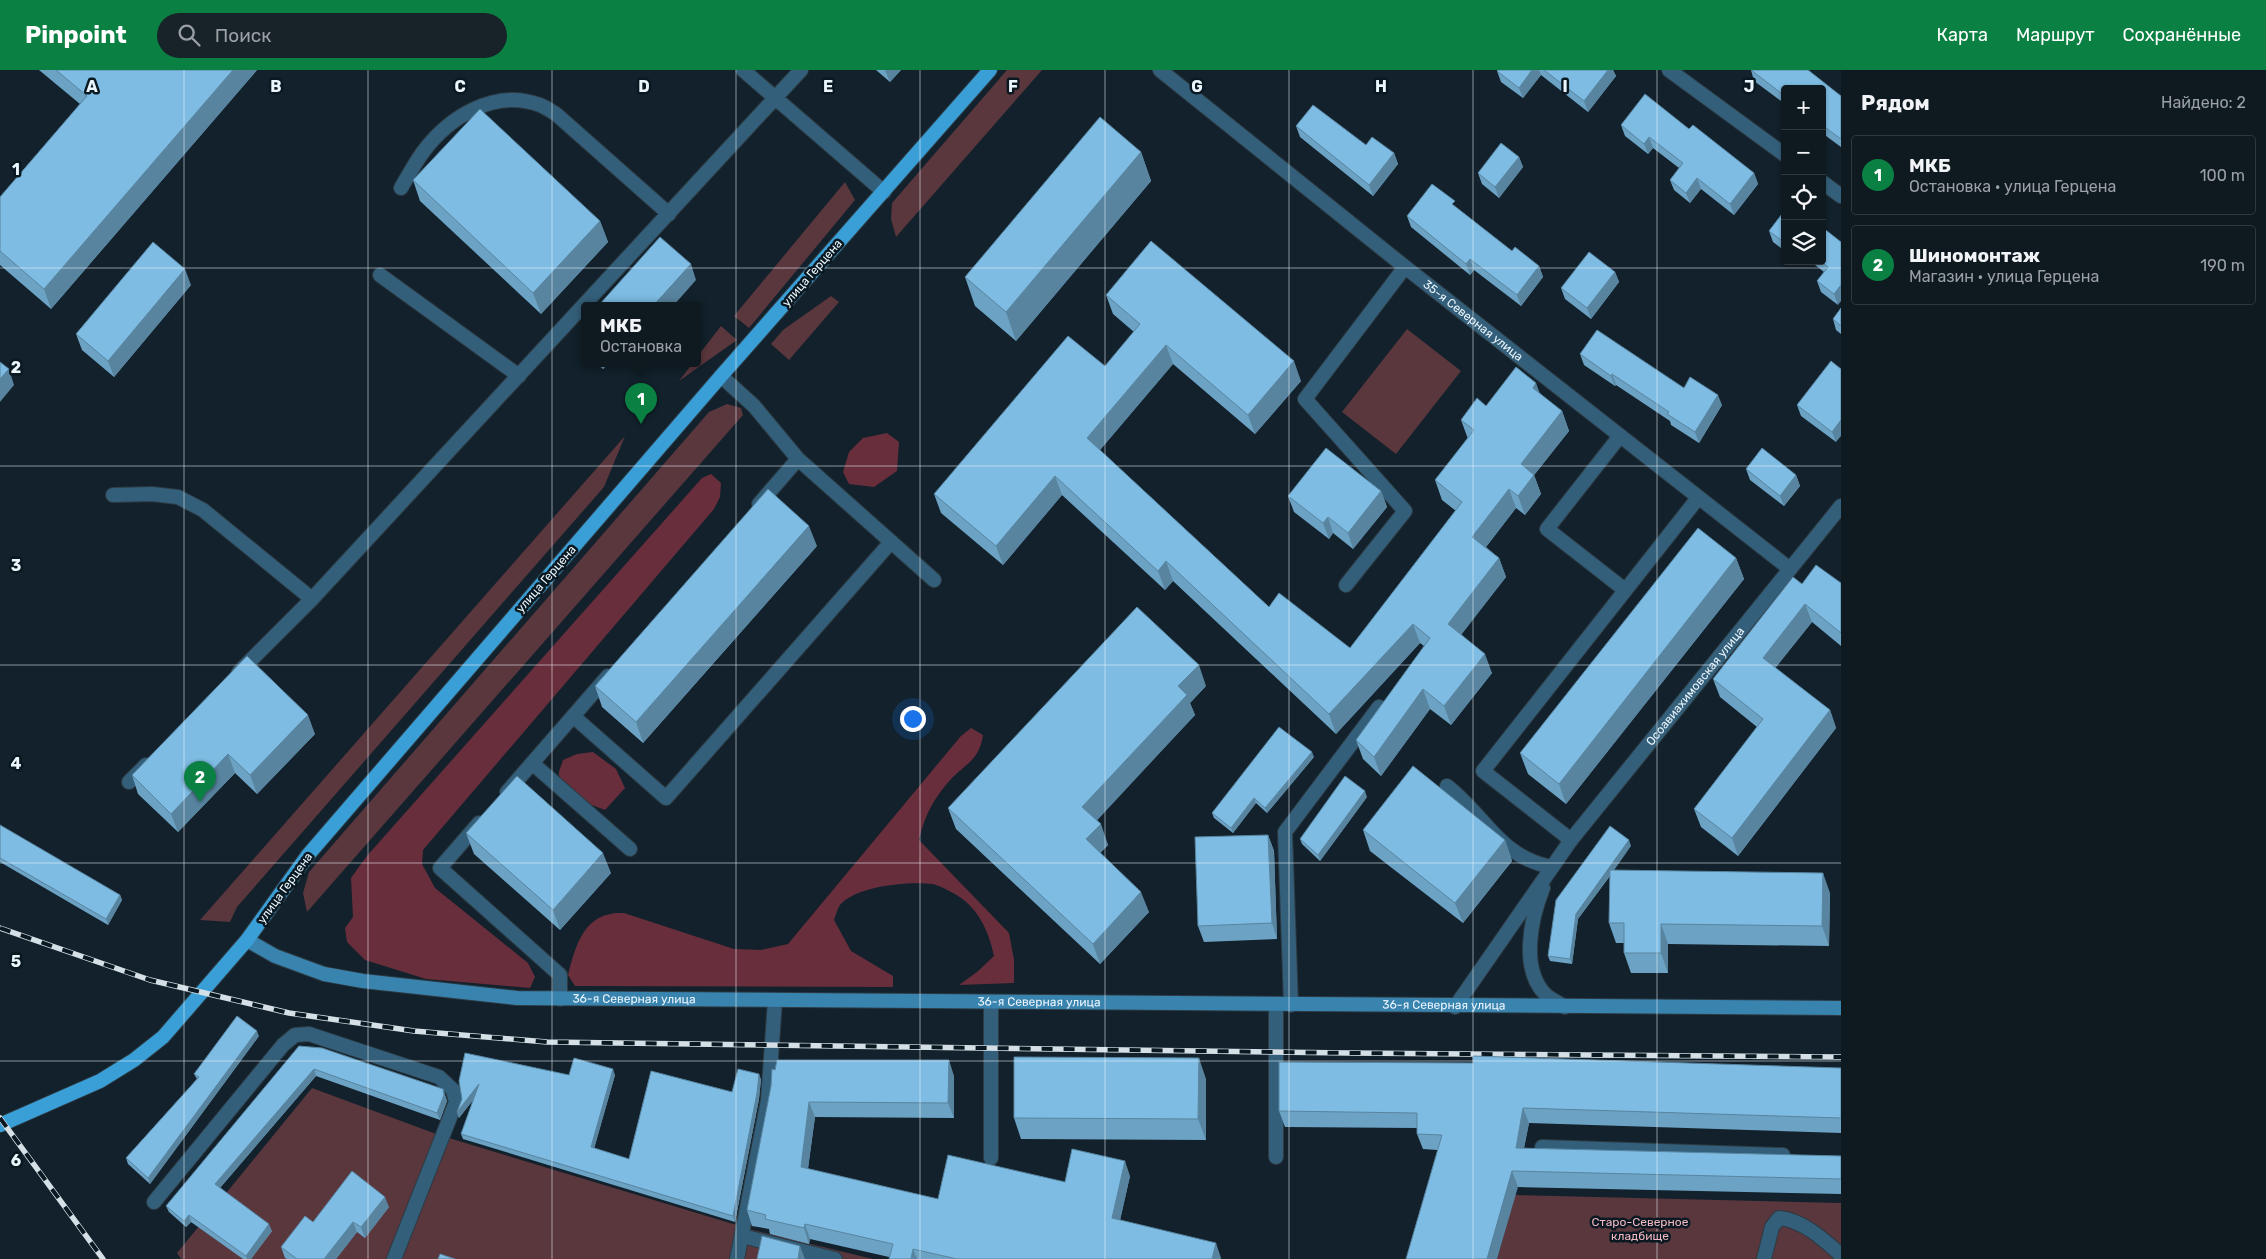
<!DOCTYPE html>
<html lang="ru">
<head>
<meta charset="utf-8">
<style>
	:root { --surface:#0e1920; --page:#172229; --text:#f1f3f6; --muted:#9ba0a5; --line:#2e383e; --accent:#0b8043 }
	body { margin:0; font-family:Rubik,sans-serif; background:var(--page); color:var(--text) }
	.controls { position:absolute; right:15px; top:15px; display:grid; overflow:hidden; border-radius:5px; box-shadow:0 1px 4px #0004 }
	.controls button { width:45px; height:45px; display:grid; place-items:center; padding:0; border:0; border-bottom:1px solid var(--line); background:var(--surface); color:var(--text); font:25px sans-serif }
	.you { position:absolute; left:912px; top:648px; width:18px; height:18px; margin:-12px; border:4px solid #fff; border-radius:50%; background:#1a73e8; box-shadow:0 0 0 8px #1a73e833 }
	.badge { display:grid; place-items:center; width:32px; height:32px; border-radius:50%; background:var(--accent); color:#fff; font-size:16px; font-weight:700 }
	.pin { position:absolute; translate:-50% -41px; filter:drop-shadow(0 1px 2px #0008) }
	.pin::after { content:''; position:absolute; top:26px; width:18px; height:15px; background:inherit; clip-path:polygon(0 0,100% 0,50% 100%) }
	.popup { position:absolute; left:581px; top:232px; width:120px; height:65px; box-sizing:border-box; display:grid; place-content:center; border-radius:5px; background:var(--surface); filter:drop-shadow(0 1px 4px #0005); font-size:16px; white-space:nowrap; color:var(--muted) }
	.popup b { font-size:19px; color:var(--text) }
	.popup::after { content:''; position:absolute; left:50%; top:100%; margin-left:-10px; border:10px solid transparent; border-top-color:var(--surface) }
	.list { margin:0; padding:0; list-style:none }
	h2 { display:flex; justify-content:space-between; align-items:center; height:65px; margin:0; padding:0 20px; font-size:21px }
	h2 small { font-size:16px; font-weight:400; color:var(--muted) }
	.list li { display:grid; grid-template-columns:32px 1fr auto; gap:15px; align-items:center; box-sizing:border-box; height:80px; margin:0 10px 10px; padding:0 10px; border:1px solid var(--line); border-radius:5px }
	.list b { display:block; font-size:19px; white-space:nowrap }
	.list p { margin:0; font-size:16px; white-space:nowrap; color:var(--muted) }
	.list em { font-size:16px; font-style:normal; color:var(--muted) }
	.icon { flex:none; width:28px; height:28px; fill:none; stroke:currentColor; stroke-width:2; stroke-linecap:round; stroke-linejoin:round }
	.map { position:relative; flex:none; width:1841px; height:1189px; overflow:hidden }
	header { display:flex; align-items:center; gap:30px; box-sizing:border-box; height:70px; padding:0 25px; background:var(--accent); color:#fff }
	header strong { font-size:24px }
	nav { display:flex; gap:28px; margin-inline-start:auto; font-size:18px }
	.search { width:350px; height:45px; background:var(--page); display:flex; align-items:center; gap:12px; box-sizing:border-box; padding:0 18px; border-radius:28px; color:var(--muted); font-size:19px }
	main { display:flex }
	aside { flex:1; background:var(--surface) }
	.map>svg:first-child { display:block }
	.green { fill:#5a363d }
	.forest { fill:#692e3b }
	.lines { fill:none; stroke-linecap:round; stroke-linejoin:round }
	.service-casing { stroke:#2c3b44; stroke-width:16 }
	.minor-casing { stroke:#2c3b44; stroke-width:16 }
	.secondary-casing { stroke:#2c3b44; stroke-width:16 }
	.primary-casing { stroke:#2c3b44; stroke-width:16 }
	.service { stroke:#345f7a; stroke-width:14 }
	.minor { stroke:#345f7a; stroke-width:14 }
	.secondary { stroke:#3983af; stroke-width:14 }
	.primary { stroke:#3a9fd7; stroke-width:14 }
	.rail-casing { stroke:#d4dfe6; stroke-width:5.5 }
	.rail { stroke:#091821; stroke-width:4; stroke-dasharray:11; stroke-linecap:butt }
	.wall { fill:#6ca2c3 }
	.shaded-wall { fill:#58849f }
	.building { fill:#7ebce3; stroke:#58849f }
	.grid { fill:none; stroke:#ecf6fd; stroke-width:1; stroke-opacity:0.55 }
	.labels { text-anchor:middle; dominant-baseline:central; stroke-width:5; stroke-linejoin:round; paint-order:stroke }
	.street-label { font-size:12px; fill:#ecf6fd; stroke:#091821 }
	.park-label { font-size:12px; fill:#f3b8c2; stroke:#091821 }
	.grid-label { font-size:16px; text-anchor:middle; font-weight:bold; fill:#ecf6fd; stroke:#091821; stroke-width:5; stroke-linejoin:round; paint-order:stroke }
</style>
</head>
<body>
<header>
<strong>Pinpoint</strong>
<div class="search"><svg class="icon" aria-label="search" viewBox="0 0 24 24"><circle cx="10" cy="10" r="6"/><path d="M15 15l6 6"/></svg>Поиск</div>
<nav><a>Карта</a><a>Маршрут</a><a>Сохранённые</a></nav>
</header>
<main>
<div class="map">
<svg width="1841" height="1189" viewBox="0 0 1841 1189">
	<rect width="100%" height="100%" fill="#12212b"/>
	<path class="green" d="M1007,0H1042L896,167L891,149L892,133Z
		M845,112L855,130L749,258L734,246Z
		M831,226L839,232L789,290L771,274L783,260Z
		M721,256L737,270L679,311L693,293H697V287Z
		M1407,259L1461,301L1396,384L1342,342Z
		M727,334L741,338L743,345L307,842L303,823L309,802L709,342Z
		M625,366L604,417L237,837L230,852L200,850Z
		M312,1018L439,1065L753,1160L873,1189H181L177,1183Z
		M1515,1125L1841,1133V1189H1497Z"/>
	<path class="forest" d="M887,363L899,372L897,401L874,417L849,414L843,402L849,382L863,368Z
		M711,404L721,413L720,427L714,439L423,780L422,794L435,818L528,893L535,907L530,918L426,909L365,890L347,872L345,858L353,847L351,808L366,787L702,408Z
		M971,658L983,665C979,690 968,692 952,708C935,726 924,746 919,770L1009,863L1014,890V913L959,915L977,902L994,886C989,861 977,835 953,823C947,820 939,815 932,814C908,811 856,816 840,835C837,839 836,845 834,850L851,881L893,906V917L575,916L568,905C576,873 585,841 624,843L734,879L761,880L788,874L961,666Z
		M593,682L616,699L625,718L605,740C589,734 562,724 559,705C558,701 562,695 563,690L577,684Z"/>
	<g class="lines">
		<defs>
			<path id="service" d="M743,0L884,122
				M401,118C408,106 415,93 423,82C449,47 495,18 540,35C545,37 551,41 556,44L669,144
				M380,205L519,306
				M721,306L754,336L798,389L934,510
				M1620,366L1547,459L1625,520
				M113,425L152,424L178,427L203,440L312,529
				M759,434L798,389
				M1346,515L1405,441L1305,329L1405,197
				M239,602L312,529L801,0
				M573,646L666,728L891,472
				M532,693L630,779
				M129,712L146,695
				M1447,716C1486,746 1498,786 1551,797
				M507,722L608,606
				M479,753L440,798L560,905V929
				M1571,770L1483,701L1698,428
				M1291,935L1285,762L1379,637
				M1542,1077L1783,1085
				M1276,1087V935
				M991,1088V933
				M154,1132L283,975L295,965L309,964L439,1007L453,1020L456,1032L394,1189
				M742,1166L835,1189
				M737,1189L768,1030L775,931
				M1764,1189L1772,1157L1779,1148C1803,1150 1824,1170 1841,1185"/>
			<g id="minor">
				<path id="s1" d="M1160,0L1405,197L1790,499"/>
				<path d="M1669,0L1785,85"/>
				<path d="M1822,112L1841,126"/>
				<path d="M1543,818C1531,848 1520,898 1545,924C1550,929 1559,933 1565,937"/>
				<path id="s2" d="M1455,937L1571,770L1841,436"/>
			</g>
			<g id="secondary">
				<path id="s3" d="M247,870L275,886L324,904L363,911L517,928L1841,938"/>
			</g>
			<path id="primary" d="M0,1055L100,1011L134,990L163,967L247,870L308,785L721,306L990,0"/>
		</defs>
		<use href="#service" class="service-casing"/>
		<use href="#minor" class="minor-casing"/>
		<use href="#secondary" class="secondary-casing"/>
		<use href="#primary" class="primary-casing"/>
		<use href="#service" class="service"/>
		<use href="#minor" class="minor"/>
		<use href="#secondary" class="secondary"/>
		<use href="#primary" class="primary"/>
		<defs>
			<path id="rail" d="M0,858L150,910L289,943L414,961L547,972L1349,983L1841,987
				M0,1048L103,1189"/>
		</defs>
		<use href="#rail" class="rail-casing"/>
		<use href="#rail" class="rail"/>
	</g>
	<path class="wall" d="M39,0H257L51,239L0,195V127L80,34Z
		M876,0H901L890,12Z
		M1498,0H1613L1616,6L1588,42L1541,5L1523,28L1501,12L1497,1Z
		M1751,0H1808L1841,26V77L1822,63V19H1785V34L1754,11Z
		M1621,55L1689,59L1754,103L1758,114L1734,145L1701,119L1690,133L1674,120L1670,110L1679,98L1653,78L1648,84L1625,66Z
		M1296,56L1394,83L1398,94L1373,126L1300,67Z
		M1141,82L1151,111L1016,271L975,236L965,207Z
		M1519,87L1523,97L1499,128L1482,114L1478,103Z
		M413,110L600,151L608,172L541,244L420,131Z
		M1457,138L1512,181L1539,196L1543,207L1521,236L1474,200L1470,205L1411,157L1407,146Z
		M1785,140V181L1773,172L1769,161Z
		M1822,157L1838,235L1821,222L1817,211L1824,202L1810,191H1822Z
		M1615,202L1619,212L1591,249L1565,229L1561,218Z
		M191,215L114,307L82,280L76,264Z
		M1106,225L1301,311L1255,364L1173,294L1100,380L1269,537L1350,578L1456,441L1442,430L1435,410L1468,369L1461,350L1486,336L1541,325L1562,341L1569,361L1534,405L1541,424L1525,445L1516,438L1486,477L1499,488L1506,507L1461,564L1492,603L1451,655L1430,639L1381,706L1363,689L1356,670L1424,576L1420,573L1336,664L1173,511L1165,520L1062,425L1003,495L941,443L934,424L1105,296L1134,262L1113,244Z
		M1841,238V264L1836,260L1833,249Z
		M585,265V279L581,269Z
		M1580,284L1684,318L1722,335L1699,373L1671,355L1670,351L1616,315L1615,316L1584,295Z
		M1831,291L1836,372L1801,346L1797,335Z
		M596,293H609L603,299Z
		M1746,399L1796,405L1800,416L1784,436L1750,410Z
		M1381,421L1387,437L1353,479L1333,463L1329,469L1294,442L1288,426Z
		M817,476L643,673L602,637L595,616Z
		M1736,488L1744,509L1566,734L1528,704L1520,683Z
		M1841,513V576L1812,552L1775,598L1830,640L1836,658L1738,786L1701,757L1694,739L1757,657L1720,627L1713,609L1802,514Z
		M1206,616L1190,633L1195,645L1096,750L1108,775L1100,783L1149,842L1100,894L956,759L948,738Z
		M315,664L257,724L235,703L178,762L138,724L132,705Z
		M1314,687L1267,743L1256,733L1233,763L1214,748L1212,743Z
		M1367,727L1320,791L1302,774L1300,769Z
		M0,755L120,825L122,830L108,855L0,792Z
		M1363,760L1505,770L1512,791L1463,853L1370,781Z
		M466,763L611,803L560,860L474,784Z
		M1268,765L1274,781L1277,869L1204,872L1198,856Z
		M1631,776L1614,800L1830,823L1829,876L1668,874V903H1631L1624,883V873H1616L1609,853L1610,806L1578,849L1572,894L1550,891L1548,886Z
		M259,966L150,1114L128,1094L126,1088L197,1009L194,1004Z
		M299,976L443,1019L447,1031L440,1050L316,1006L220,1118L272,1161L251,1189H243L191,1152L186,1157L169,1142L166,1136Z
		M1841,998V1063L1529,1053L1524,1078L1841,1086V1124L1518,1117L1437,1080L1423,1079L1417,1064V1058L1285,1057L1279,1041Z
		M775,1000L954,1006V1048L815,1047L808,1099L938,1129L1065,1112L1130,1106L1120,1150L1221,1188V1189H889V1187L810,1169L809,1174L770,1164L769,1159L752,1156L747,1140Z
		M569,1005H615L594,1078L629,1089L732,1022L761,1009L759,1029L735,1152L463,1069L461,1064L473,1030L459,1048L457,1042L462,1029Z
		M1206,1009V1070L1021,1069L1014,1048Z
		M389,1137L365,1168L357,1162L336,1189H287L285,1188L281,1177L313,1152Z"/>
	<path class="shaded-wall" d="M233,0H257L51,239L44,219Z
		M885,0H901L890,12Z
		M1532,0H1539L1541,5L1523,28L1519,18Z
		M1608,0H1613L1616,6L1588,42L1584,31Z
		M1649,67L1653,78L1648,84L1644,74Z
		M1141,82L1151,111L1016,271L1006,242Z
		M1394,83L1398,94L1373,126L1369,115Z
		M1519,87L1523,97L1499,128L1495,117Z
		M1754,103L1758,114L1734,145L1730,134Z
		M1697,108L1701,119L1690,133L1686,123Z
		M600,151L608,172L541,244L533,223Z
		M1470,189L1474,200L1470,205L1466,194Z
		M691,194L696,210L674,235H654Z
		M1539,196L1543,207L1521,236L1517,225Z
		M185,199L191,215L114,307L108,291Z
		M1615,202L1619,212L1591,249L1587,238Z
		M1841,215V231L1838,235L1834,224Z
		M1166,275L1173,294L1094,387L1087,368Z
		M1294,291L1301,311L1255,364L1248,345Z
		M601,293H609L603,299Z
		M9,299L14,315L0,332V309Z
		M1612,304L1616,315L1615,316L1611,306Z
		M1536,313L1543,332L1533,318Z
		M1718,325L1722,335L1699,373L1695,362Z
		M1562,341L1569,361L1528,413L1521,394Z
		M1841,350V366L1836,372L1832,362Z
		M1534,405L1541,424L1525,445L1518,426Z
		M1796,405L1800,416L1784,436L1780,426Z
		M1055,406L1062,425L1003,495L996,476Z
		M1509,419L1516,438L1479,486L1472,467Z
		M1381,421L1387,437L1353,479L1348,463Z
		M1328,447L1333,463L1329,469L1323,453Z
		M809,456L817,476L643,673L636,652Z
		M1499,488L1506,507L1455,573L1448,554Z
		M1736,488L1744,509L1566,734L1559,714Z
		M1166,491L1173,511L1165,520L1158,501Z
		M1805,534L1812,552L1769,606L1763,588Z
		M1413,554L1420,573L1336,664L1329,644Z
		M1485,584L1492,603L1451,655L1444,636Z
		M1199,595L1206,616L1190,633L1195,645L1090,758L1082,737L1178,616Z
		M1423,619L1430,639L1381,706L1374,687Z
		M1830,640L1836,658L1738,786L1732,768Z
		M308,645L315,664L257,724L250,705Z
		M1312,682L1314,687L1267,743L1265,738Z
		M228,684L235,703L178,762L171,744Z
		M1365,721L1367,727L1320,791L1318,785Z
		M1254,728L1256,733L1233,763L1231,758Z
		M1101,754L1108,775L1094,790L1086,769Z
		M1268,765L1274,781L1277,869L1272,853Z
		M1505,770L1512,791L1463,853L1455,833Z
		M1629,770L1631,776L1578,849L1572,894L1570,889L1576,844Z
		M603,783L611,803L560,860L553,840Z
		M1823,803L1830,823L1829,876L1822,856Z
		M1141,822L1149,842L1100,894L1093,874Z
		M120,825L122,830L108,855L106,849Z
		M1661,854L1668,874V903L1661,883Z
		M257,961L259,966L150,1114L148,1108Z
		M1199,988L1206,1009V1070L1198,1049Z
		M949,990L954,1006V1048L948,1033Z
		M314,999L316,1006L218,1120L215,1114Z
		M613,999L615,1005L593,1083L591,1077Z
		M759,1004L761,1009L759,1029L735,1152L733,1146Z
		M479,1014L481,1020L459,1048L457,1042Z
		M443,1019L447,1031L440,1050L437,1043Z
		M809,1032L815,1047L806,1112L801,1097Z
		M1523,1038L1529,1053L1521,1093L1516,1078Z
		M1125,1091L1130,1106L1117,1164L1112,1148Z
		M1512,1101L1518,1117L1497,1189H1487Z
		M385,1127L389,1137L365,1168L361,1157Z
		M189,1145L191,1152L186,1157L184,1151Z
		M353,1152L357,1162L336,1189H324Z
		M269,1154L272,1161L251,1189H247L246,1186Z
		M805,1154L810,1169L809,1174L804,1158Z
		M1216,1173L1221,1188V1189H1212Z
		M800,1176L805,1189H798Z
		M913,1179L917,1189H911Z"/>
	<path class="building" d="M56,0H233L44,219L0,181V127L87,26Z
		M1498,0H1532L1519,18L1497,1Z
		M1544,0H1608L1584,31Z
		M1751,0H1808L1841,26V69L1822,55V19H1785V26Z
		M1645,24L1689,59L1693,55L1754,103L1730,134L1697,108L1686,123L1670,110L1683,93L1649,67L1644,74L1621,55Z
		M1313,35L1366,75L1372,67L1394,83L1369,115L1296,56Z
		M480,39L600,151L533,223L413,110Z
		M1100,47L1141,82L1006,242L965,207Z
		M1501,73L1519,87L1495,117L1478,103Z
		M1432,114L1455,131L1452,134L1512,181L1515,177L1539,196L1517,225L1470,189L1466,194L1407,146Z
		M1785,140V173L1769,161Z
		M1822,157L1841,172V215L1834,224L1817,211L1828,197L1820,191H1822Z
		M660,167L691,194L654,235H599Z
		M1151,171L1294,291L1248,345L1166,275L1087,368L1269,537L1279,523L1350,578L1462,432L1435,410L1474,360L1461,350L1477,328L1486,336L1516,297L1536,313L1533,318L1562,341L1521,394L1534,405L1518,426L1509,419L1472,467L1499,488L1448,554L1485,584L1444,636L1423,619L1374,687L1356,670L1430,568L1413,554L1329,644L1166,491L1158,501L1055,406L996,476L934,424L1068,266L1105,296L1140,254L1106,225Z
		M153,172L185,199L108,291L76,264Z
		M1589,182L1615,202L1587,238L1561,218Z
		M1841,238V256L1833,249Z
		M1597,260L1684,318L1690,307L1718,325L1695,362L1667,344L1669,342L1612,304L1611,306L1580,284Z
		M585,265V272L581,269Z
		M1831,291L1841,299V350L1832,362L1797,335Z
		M0,292L9,299L0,309Z
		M1326,378L1381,421L1348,463L1328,447L1323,453L1288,426Z
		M1762,378L1796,405L1780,426L1746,399Z
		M768,419L809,456L636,652L595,616Z
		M1698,458L1736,488L1559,714L1520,683Z
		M1816,495L1841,513V563L1805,534L1763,588L1830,640L1732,768L1694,739L1763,649L1713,609L1793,507L1802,514Z
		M1137,537L1199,595L1178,616L1187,625L1082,737L1101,754L1086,769L1141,822L1093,874L948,738Z
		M247,586L308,645L250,705L228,684L171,744L132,705Z
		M1279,657L1312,682L1265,738L1254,728L1231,758L1212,743Z
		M1413,696L1505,770L1455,833L1363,760Z
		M517,706L603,783L553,840L466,763Z
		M1345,706L1365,721L1318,785L1300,769Z
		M0,755L120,825L106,849L0,788Z
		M1610,756L1629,770L1576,844L1570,889L1548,886L1556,830Z
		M1268,765L1272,853L1198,856L1195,767Z
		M1610,800L1823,803L1822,856L1661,854V883H1624V853H1609Z
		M237,946L257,961L148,1108L126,1088L199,1007L194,1004Z
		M299,976L322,978L443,1019L444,1025L437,1043L314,999L215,1114L269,1154L246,1186L189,1145L184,1151L166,1136Z
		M465,983L569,1005L574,988L613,999L591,1077L629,1089L651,1001L732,1022L738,999L759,1004L757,1023L733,1146L461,1064L479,1014L457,1042L462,1029L459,1011Z
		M1473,986L1841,998V1048L1523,1038L1516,1078L1841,1086V1109L1512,1101L1487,1189H1406L1442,1065L1417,1064V1043L1279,1041V992L1473,993Z
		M1014,987L1199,988L1198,1049L1014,1048Z
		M777,990H949L948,1033L809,1032L801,1097L938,1129L948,1085L1065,1112L1072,1079L1125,1091L1112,1148L1216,1173L1212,1189H957L913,1179L911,1189H889L893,1174L805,1154L804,1158L765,1149L766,1145L747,1140L771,1016L772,999L775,1000Z
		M352,1101L385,1127L361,1157L353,1152L324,1189H297L281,1177L305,1146L313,1152Z
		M762,1166L800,1176L798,1189H757Z
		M440,1184L455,1189H438Z"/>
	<path class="grid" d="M184,0V1189M368,0V1189M552,0V1189M736,0V1189M920,0V1189M1105,0V1189M1289,0V1189M1473,0V1189M1657,0V1189M0,198H1841M0,396H1841M0,595H1841M0,793H1841M0,991H1841"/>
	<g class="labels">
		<g class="street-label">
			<text transform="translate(812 203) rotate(-49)">улица Герцена</text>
			<text stroke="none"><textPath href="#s1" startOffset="401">35-я Северная улица</textPath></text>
			<text transform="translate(546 509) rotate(-49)">улица Герцена</text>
			<text stroke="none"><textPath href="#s2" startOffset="401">Осоавиахимовская улица</textPath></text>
			<text transform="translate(285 818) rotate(-54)">улица Герцена</text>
			<text stroke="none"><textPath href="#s3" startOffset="396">36-я Северная улица</textPath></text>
			<text stroke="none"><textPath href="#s3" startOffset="801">36-я Северная улица</textPath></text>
			<text stroke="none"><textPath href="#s3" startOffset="1206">36-я Северная улица</textPath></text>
		</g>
		<g class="park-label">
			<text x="1640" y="1152">Старо-Северное<tspan x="1640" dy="14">кладбище</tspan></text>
		</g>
	</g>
	<g class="grid-label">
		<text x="92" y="22">A</text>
		<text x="276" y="22">B</text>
		<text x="460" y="22">C</text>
		<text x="644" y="22">D</text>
		<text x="828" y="22">E</text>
		<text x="1013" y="22">F</text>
		<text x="1197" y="22">G</text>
		<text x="1381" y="22">H</text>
		<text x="1565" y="22">I</text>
		<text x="1749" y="22">J</text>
		<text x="16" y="105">1</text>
		<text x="16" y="303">2</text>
		<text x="16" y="501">3</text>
		<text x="16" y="699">4</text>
		<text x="16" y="897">5</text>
		<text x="16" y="1096">6</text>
	</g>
</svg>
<div class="controls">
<button>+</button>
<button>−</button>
<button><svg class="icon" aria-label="locate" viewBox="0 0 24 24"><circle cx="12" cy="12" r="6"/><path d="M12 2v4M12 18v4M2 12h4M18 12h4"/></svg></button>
<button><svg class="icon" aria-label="layers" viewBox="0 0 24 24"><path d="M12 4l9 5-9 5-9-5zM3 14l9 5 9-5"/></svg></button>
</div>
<div class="you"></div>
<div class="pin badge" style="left:641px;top:354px">1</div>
<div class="popup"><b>МКБ</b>Остановка</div>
<div class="pin badge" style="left:200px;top:732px">2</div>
</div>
<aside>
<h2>Рядом<small>Найдено: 2</small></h2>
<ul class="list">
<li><span class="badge">1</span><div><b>МКБ</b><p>Остановка · улица Герцена</p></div><em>100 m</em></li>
<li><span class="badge">2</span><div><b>Шиномонтаж</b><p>Магазин · улица Герцена</p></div><em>190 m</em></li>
</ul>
</aside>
</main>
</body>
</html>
